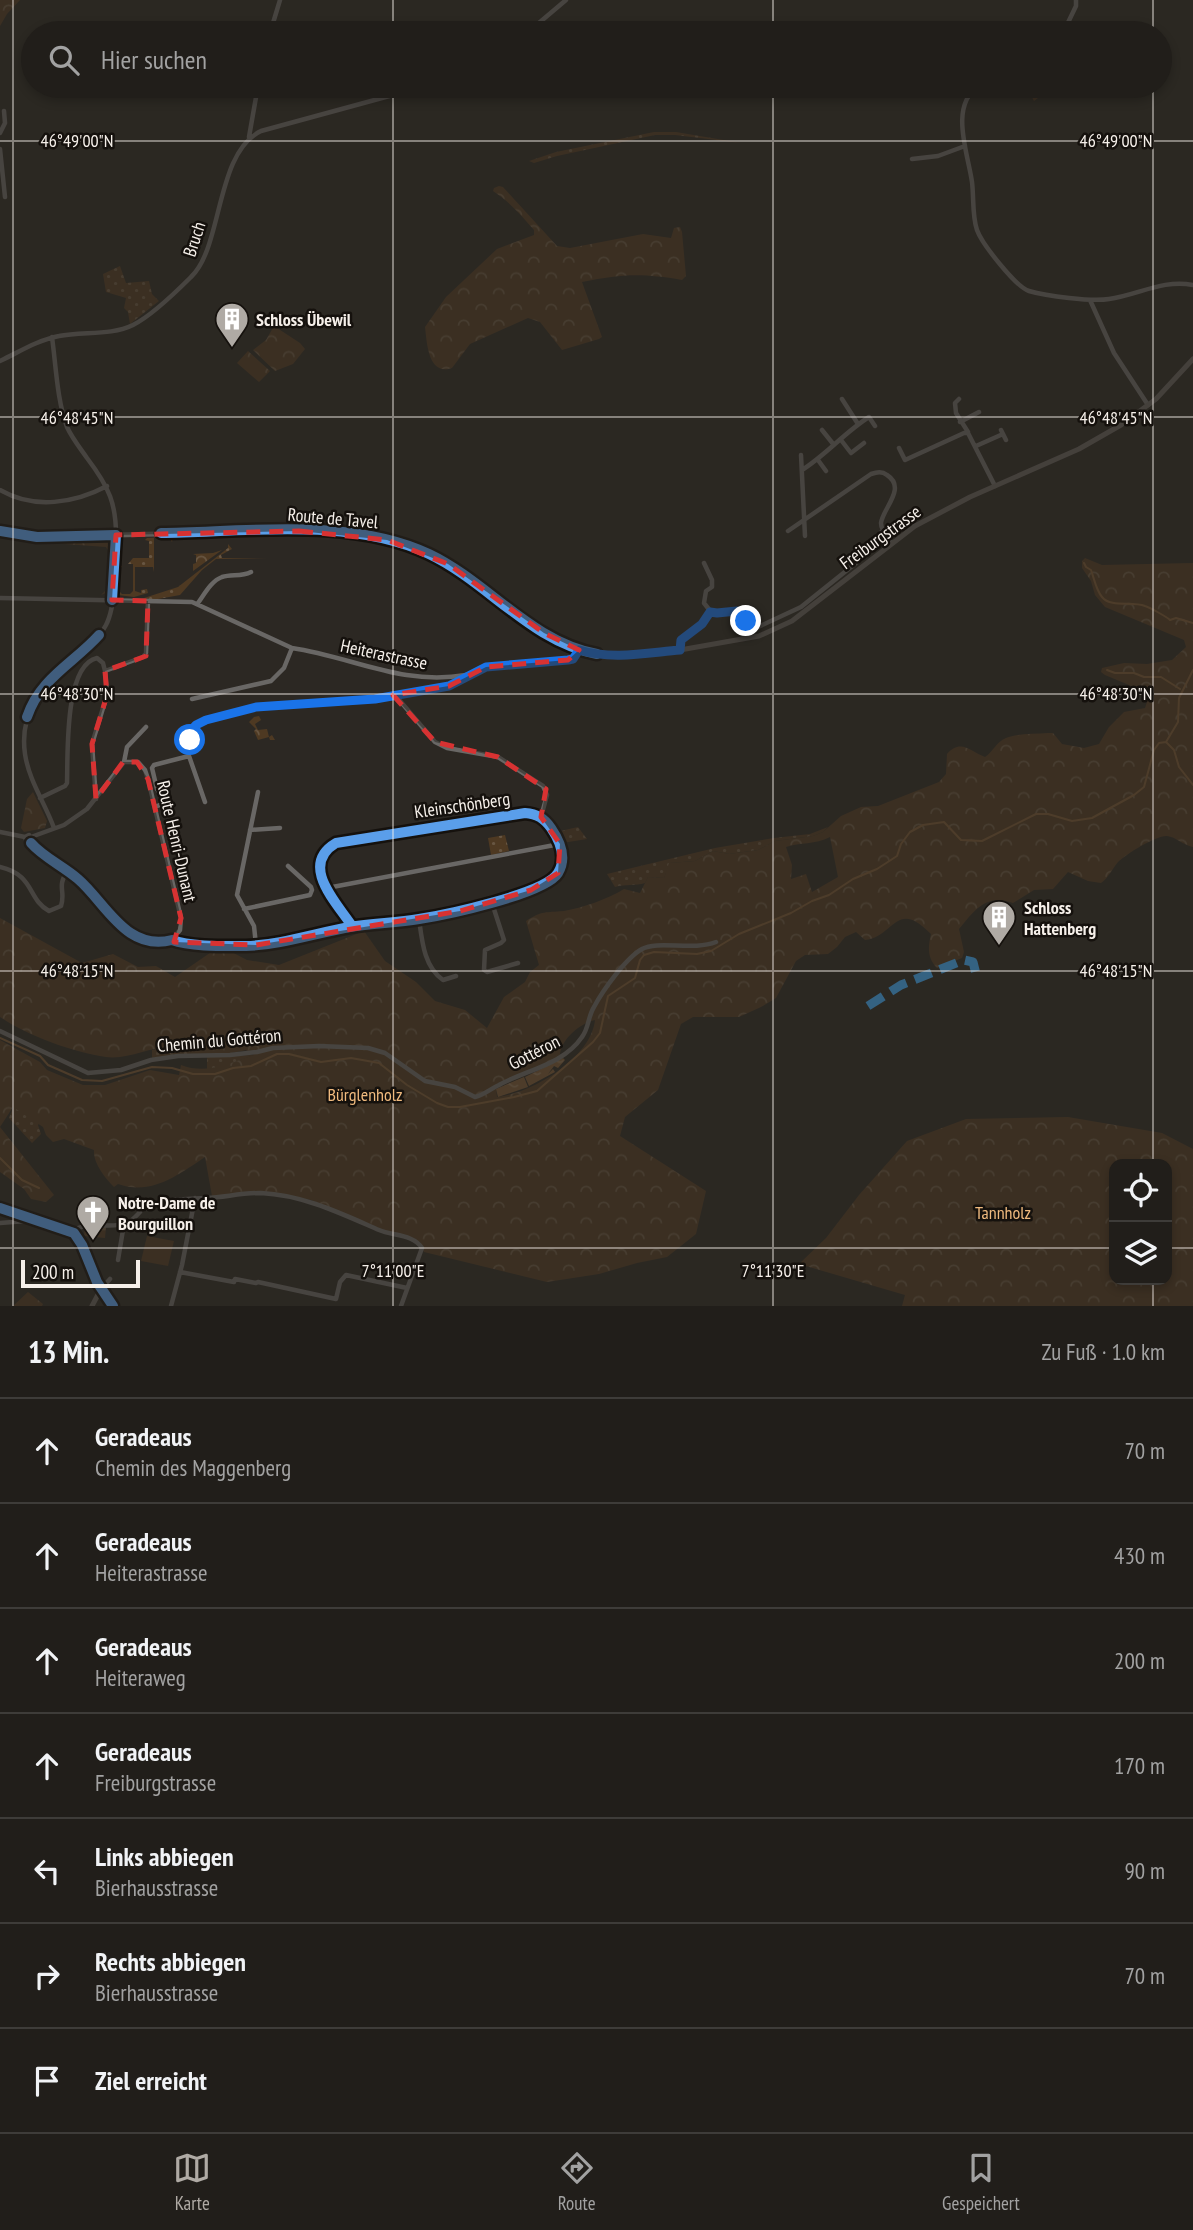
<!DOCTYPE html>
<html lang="de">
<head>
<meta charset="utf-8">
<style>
	:root { --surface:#211e1a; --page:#2d2b27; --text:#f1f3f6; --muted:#a2a2a2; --line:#3e3c39; --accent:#afaaa4 }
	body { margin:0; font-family:"PT Sans Narrow",sans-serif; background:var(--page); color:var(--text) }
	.controls { position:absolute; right:21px; bottom:21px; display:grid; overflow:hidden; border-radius:14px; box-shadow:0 4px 10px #0003 }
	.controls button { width:63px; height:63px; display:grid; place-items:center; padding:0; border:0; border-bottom:2px solid var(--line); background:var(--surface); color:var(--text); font:35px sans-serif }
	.scale { position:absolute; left:21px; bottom:18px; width:119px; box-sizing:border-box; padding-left:7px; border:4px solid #f6f0ea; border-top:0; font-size:19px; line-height:24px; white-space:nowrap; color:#f6f0ea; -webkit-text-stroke:5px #15110d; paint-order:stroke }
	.stop { position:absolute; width:21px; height:21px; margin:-16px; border:5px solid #1a73e8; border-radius:50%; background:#fff }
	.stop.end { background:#1a73e8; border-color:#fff; box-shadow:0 2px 7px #0008 }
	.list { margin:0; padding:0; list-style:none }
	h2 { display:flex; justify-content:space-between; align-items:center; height:91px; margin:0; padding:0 28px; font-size:30px }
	h2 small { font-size:23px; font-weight:400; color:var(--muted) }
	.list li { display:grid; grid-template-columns:46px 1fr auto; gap:21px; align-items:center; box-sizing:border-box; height:105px; padding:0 28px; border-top:2px solid var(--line) }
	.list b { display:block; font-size:26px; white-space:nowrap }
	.list p { margin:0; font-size:23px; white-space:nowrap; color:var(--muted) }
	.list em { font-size:23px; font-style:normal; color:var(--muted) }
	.icon { flex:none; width:38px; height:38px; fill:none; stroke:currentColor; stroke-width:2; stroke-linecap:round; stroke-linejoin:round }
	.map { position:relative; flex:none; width:1193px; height:1306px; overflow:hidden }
	.search { position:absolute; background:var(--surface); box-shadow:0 4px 10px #0003; left:21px; right:21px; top:21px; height:77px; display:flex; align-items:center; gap:18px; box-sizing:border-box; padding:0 24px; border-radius:38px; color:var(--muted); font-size:26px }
	.sheet { height:826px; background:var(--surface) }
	nav { display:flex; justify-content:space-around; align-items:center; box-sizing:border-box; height:98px; border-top:2px solid var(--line); background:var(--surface); font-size:19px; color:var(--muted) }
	nav a { display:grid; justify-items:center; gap:4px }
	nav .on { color:var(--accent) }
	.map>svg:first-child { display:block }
	.grass { fill:url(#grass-dots) }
	.forest { fill:url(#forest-crowns); fill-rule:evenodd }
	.cemetery { fill:url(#cemetery-stones) }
	.garden { fill:#4e3922 }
	.water { fill:url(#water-ripples) }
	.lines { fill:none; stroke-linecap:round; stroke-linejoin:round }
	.stream { stroke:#765634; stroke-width:2 }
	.minor { stroke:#696765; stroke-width:4.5 }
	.major { stroke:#625e5a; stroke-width:5 }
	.quiet { stroke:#3fa9f5; stroke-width:9; stroke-dasharray:18 9; stroke-linecap:butt }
	.cycleway-casing { stroke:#15110d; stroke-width:15 }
	.cycleway { stroke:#5a9eea; stroke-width:10 }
	.route { stroke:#1a73e8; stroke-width:9 }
	.marked { fill:none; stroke:#d83232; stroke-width:5; stroke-dasharray:14 9; stroke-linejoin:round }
	.ticks { fill:none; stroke:#f6f0ea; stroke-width:2; stroke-opacity:0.45 }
	.labels { text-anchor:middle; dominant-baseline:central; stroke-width:5; stroke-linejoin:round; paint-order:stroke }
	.street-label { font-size:18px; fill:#f6f0ea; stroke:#15110d }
	.poi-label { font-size:18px; font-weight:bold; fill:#f6f0ea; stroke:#15110d; text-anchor:start }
	.park-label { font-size:18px; fill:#f1bb7f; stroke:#15110d }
	.ticks-label { font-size:18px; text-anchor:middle; fill:#f6f0ea; stroke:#15110d; stroke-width:5; stroke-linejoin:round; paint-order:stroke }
</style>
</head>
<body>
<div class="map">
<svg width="1193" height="1306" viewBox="0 0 1193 1306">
	<defs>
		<pattern id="grass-dots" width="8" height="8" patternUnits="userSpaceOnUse" patternTransform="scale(1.75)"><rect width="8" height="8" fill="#4e3922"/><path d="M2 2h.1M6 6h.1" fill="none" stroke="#685642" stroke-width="1.8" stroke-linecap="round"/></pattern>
		<pattern id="forest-crowns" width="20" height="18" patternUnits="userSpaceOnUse" patternTransform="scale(1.75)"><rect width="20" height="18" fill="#4e3922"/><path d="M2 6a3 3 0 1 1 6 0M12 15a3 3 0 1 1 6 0" fill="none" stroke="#685642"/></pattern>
		<pattern id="cemetery-stones" width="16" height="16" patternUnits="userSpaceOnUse" patternTransform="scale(1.75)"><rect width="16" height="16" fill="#4e3922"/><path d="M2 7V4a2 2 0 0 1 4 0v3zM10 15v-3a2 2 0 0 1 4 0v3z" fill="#685642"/></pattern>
		<pattern id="water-ripples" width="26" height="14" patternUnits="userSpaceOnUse" patternTransform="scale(1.75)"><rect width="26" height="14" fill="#765634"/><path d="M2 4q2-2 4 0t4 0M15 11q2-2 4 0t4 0" fill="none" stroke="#8a6f52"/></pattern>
	</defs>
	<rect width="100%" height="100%" fill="#2c2823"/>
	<path class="grass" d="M1026,86H1054L1034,101Z
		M654,132H676L741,143L675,135H655L557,156L534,163L529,161L556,152Z
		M120,266L126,283L149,281L152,294L159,301L130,324L128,312L124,308L126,298L106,292L103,274Z
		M173,537L172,542L170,538H154V572L153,567H135V591L141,593V590L147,589L148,593L134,597L118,595L116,591L118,565L122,566L119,571V591L122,594H130L133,591V564H128L133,558H149V541L145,540L147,538Z
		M228,544L232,549L221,555L222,558L267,559H216L202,570L180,595L158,599H141L178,587L228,548Z
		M578,827L587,839L562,843L556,832Z
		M828,827L823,832L813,836L775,841L758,850L729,854L713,851L695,861L670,863L664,878L648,877L645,883C635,886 626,884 615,887L607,874L715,848L774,838L810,834Z
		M505,835L509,851L491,855L488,838Z
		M178,1045L190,1052L191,1055L152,1058V1050Z
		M254,1055L219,1068L207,1069V1057Z
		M14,1105L40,1122L38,1125L41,1134L32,1143L9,1118Z"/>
	<path class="forest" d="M0,0H20L7,14L0,26Z
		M499,186L503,187L557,246L570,248L643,234L671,238L674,228L680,227L682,232L686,276L682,280C642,273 622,274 582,282L602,337L599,339L562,350L540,322L528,318L470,344L452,368C428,376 427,343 425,327L446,297L497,249L534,235V230C521,215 510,202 493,191L494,188Z
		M274,326L300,343L305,349L293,364L275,371L253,350L266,340Z
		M248,351L270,371L259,382L237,363Z
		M24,541H108L113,548L108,592L101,595L106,590L109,552L106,547Z
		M222,550L193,571V564L196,563V555L193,554L213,553Z
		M1085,558L1102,565L1193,563V847C1183,845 1176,837 1167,836C1157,835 1126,854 1118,862C1112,869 1109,877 1101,883L1088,881L1068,872L1053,889L1034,890L1013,903C986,893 975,910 959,929L964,952L962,958L937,968C927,958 928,947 931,934C896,898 895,936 865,940L856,932L845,937L837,947L828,954L805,955L796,961L776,998L761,1007L739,1017H693L681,1024L658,1090L625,1117L620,1136L706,1191L696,1234L667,1257L637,1263L599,1274L547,1282L424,1252L420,1242L381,1229L311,1200L266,1192L212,1196L205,1157C178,1175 151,1196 118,1184L114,1187C105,1178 93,1163 94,1150L64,1139L53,1142L46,1135L43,1127L13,1107L0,1127L54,1195L46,1202L31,1199L24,1189L0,1172V1040L40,1062L47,1070L83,1085H105L150,1070L179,1075L181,1065C206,1075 230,1063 254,1055L246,1050L227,1054L191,1055L190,1052C163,1037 134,1061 106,1057C75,1053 26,1035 0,1017V918L82,963L113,954L138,967L156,966L175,977L220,946L247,960L279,965L364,931L385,961L416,982L435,1001L465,1010L487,1028L504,997L525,982L530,972L539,965L526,921C543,910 545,913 564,911C582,908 608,899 624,889L640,893L648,877L664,878L669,863L695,861L713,851L729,854L758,850L775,841L813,836L823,832L841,816L861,807L878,806L939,782L946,774L947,754C961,738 971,752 985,757C993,752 996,742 1006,738C1018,733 1035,734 1048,733H1053L1062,744L1084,748L1099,744L1109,727L1124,712L1145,708L1147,702L1141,690L1105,675L1101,672L1102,668L1124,663L1147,664L1172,660L1186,647L1184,640L1105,607L1095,595L1091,581L1082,568V561ZM830,837L838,877L812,892L806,874L791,879L792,865L786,847C800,842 815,845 830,837ZM595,1020C591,1058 533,1093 497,1097L496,1088L524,1076L560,1056C560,1040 580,1023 595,1020Z
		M259,716L261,720L255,724L258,730L267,729L269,737L272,735L275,740H270L269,737L258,740L254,731L256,729L249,722L254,717Z
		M33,792L47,821L45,828L24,832L21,828L27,799Z
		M1068,1117L1162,1133L1193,1149V1306H902L905,1295L799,1264L826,1238L859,1195L907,1141L966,1119ZM1114,1164H1167V1280H1114Z
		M28,1292L43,1304L42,1306H13Z"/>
	<path class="cemetery" d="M106,1227L105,1238L84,1236L85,1228Z"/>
	<path class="garden" d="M147,1236L174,1241L168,1266L141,1261Z"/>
	<path class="water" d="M563,1058L565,1060L558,1068L554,1066L548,1074L553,1069L555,1072L529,1086L525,1077Z
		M524,1077L528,1087L498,1097L496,1089Z"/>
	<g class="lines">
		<path class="stream" d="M1084,563L1086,567L1091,570C1094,578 1096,590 1102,597C1111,608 1132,601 1145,606C1149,607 1167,617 1170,620L1176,618L1193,623
			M1107,670L1115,673H1134L1144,677H1161L1180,689
			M1166,742L1178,722L1179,698L1193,670
			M0,1038L40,1056L48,1065L82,1080L102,1081L152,1067L172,1068L193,1074H215L233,1068L251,1066L277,1054H289L321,1062L351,1058L379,1063L407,1085L437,1103L448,1107H460L514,1097L537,1091L593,1042L600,1033L608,996L635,978L640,960L644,955L654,952L697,954L711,951L739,934L791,913L812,901L829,895L853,879L877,869L897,856L901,844L910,832L923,825L944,822L961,840L982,841L1036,814H1048L1072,821L1092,818L1134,795L1144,787L1154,750L1159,743L1166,742L1174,750L1179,767L1193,785
			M0,1158L22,1180L39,1188"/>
		<path class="minor" d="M270,33L280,0
			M527,33L566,0
			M1063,33L1076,6V0
			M978,86C949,107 968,153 972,182C974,198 972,216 977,230C982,244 1016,287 1029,291C1046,296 1092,302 1109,299C1138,295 1163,279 1193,285
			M0,133L5,123L4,111
			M249,137L258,86
			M0,149L5,197
			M912,159L938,156L965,146
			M1090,300L1114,353L1148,405
			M52,337C56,366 57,400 67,427C72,438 80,448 87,458C109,487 117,504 116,541C116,564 116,606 106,625C98,640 85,649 72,659C42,684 19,713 25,754C29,781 45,803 54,828
			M0,361C19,352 38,340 59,336C82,331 111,336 133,325C151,316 176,292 191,277C223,247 215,153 261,131L426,86
			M842,399L858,424
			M959,399L955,403L956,413L968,432
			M960,422L979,412
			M822,430L834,445
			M1001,430L1006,440
			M841,440L851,453L864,443
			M976,446L1003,434
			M899,448L905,460L964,433H968L995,486
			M801,455L805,536
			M818,460L826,471
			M802,470C826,455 845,432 869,417L875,426
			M0,490C34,510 75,503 107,486
			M788,531L871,474C877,472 882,471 887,475C907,488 883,508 881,523C881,531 888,537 892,543
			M0,598L192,602L292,648L284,668L271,681L192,699
			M198,603C204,595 211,581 222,577C232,574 241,577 251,572
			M711,612L717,613L737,611L751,625L758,627L801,607L856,563L883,530
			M292,648C353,657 401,686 466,675
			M680,650L681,640L702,624L711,612L704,603L706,591L712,587V580L704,563
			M395,695L435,742L447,748L498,757L543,786L547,795L541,817
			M198,741L194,742L188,734L196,725L206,720L256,707L375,699L449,686L486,667L568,660L573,658L579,650
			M124,762H138L145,770L148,779L181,918L180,930L172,940
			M40,798L65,786L67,783C68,756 64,665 97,658L103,663L105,671
			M96,799L92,744L107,695L105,671L143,657L146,653L148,601
			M155,807L162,804L164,798L157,789L152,768L154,765L189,756L205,802
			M250,830L280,828
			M0,832L25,837L29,835L32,841L27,843L25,837
			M31,837L64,825L87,809L124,762L127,747L146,727
			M31,843C43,857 63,866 78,879C106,903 126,952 172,940C191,947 225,946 246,946C280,945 316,933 350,927C373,923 396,923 419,919C445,915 545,894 558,873C567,858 560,841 551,828C544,818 537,814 525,813L336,843C299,865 336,902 352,926
			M0,867C35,875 27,899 49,911L61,906C66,891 56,886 68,871
			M327,888L560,844
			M492,903L504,940L501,943L485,950L484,970L487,972L518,963
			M244,909L310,895L312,890L311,887L288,866
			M419,919C422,941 424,967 443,980L456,976
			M256,945L254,926L237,895L258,792
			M0,1031L88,1073L121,1070L151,1060L178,1056L230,1055L257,1052L273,1048L319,1046L368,1048L385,1053L425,1081L455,1087L475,1097C484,1095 490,1089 499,1085C526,1070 563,1065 582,1037C589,1028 588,1016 594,1007C603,990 626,958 642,949C658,940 693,951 716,942
			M144,1209C162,1199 186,1199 207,1198C225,1197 242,1193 261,1193C303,1195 340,1213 379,1230C393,1236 413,1234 422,1248L401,1306
			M0,1223L26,1221L29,1217
			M72,1232C88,1219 109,1230 127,1223C132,1221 136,1216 140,1212
			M118,1260L124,1224
			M180,1272L234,1282L235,1279L256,1283L258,1282L336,1299L340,1282L346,1275L407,1288
			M101,1289L110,1279
			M171,1306L182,1265L195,1198"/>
		<path class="major" d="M0,531L37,537L278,531L338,533L377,537L419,550L448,564L544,633L569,647L585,652L612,655L680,650L759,636L792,621L915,526L970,497L1079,449L1121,425L1156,399L1193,359
			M0,1208L74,1233L82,1245L97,1282L113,1306
			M92,1306L101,1289"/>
		<path class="quiet" d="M868,1006L901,985L964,960L973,962L976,974"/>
		<defs>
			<path id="cycleway" d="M0,531L37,537L116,535L112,600
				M161,533C245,532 351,517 429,554C488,582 531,642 597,654
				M27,717C40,678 74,663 99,635
				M31,843C43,857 63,866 78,879C106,903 126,952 172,940C191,947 225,946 246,946C280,945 316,933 350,927C373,923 396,923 419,919C445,915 545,894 558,873C567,858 560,841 551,828C544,818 537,814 525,813L336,843C299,865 336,902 352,926
				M0,1208L74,1233L82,1245L97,1282L113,1306"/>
		</defs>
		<use href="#cycleway" class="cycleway-casing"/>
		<use href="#cycleway" class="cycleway"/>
	</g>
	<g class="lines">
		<path class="route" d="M190,740L188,734L196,725L206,720L256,707L375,699L449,686L486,667L568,660L573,659L579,650C612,660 646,653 680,650L681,640L702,624L710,612L717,613L737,611L746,621"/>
	</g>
	<path d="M0 0H1193V1306H0ZM299,531L387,540L448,564L544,633L579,650L568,660L486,667L449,686L393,695L435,742L498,757L546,789L541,817L560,844L558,873L531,890L460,911L256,945L174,942L181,918L148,779L137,762H123L96,799L92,744L107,695L105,671L146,656L148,601L112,600L116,535Z" fill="#2c2823" fill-opacity=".55" fill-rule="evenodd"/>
	<path class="marked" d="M299,531L387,540L448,564L544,633L579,650L568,660L486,667L449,686L393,695L435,742L498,757L546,789L541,817L560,844L558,873L531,890L460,911L256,945L174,942L181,918L148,779L137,762H123L96,799L92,744L107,695L105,671L146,656L148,601L112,600L116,535Z"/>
	<path class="ticks" d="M13,0V1306M393,0V33M773,0V33M1153,0V33M393,86V1306M773,86V1306M1153,86V1164M0,141H1193M0,417H1193M0,694H1193M0,971H1193M0,1248H1114M1167,1248H1193M1153,1280V1306"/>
	<defs>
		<symbol id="building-pin" viewBox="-11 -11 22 30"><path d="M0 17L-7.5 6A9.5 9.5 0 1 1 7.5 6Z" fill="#afaaa4" stroke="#15110d"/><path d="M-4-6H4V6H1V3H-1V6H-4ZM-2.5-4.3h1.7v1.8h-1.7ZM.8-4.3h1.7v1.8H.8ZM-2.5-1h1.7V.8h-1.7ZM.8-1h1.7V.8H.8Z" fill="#fff"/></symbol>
		<symbol id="church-pin" viewBox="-11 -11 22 30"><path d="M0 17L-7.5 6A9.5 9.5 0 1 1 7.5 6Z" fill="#afaaa4" stroke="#15110d"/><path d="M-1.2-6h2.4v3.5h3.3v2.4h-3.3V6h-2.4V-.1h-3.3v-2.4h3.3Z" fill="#fff"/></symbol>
	</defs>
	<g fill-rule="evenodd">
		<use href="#building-pin" x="213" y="300" width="38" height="52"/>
		<use href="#building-pin" x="980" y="898" width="38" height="52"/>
		<use href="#church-pin" x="74" y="1193" width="38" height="52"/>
	</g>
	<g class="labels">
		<g class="street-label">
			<text transform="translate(194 239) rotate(-72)">Bruch</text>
			<text transform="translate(333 518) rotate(5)">Route de Tavel</text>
			<text transform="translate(880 537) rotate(-36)">Freiburgstrasse</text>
			<text transform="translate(384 654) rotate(12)">Heiterastrasse</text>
			<text transform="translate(462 805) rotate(-8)">Kleinschönberg</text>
			<text transform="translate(177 841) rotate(77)">Route Henri-Dunant</text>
			<text transform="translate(219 1040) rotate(-5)">Chemin du Gottéron</text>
			<text transform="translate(534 1052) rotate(-27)">Gottéron</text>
		</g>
		<g class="poi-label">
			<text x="256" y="319">Schloss Übewil</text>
			<text x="1024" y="907">Schloss<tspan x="1024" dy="21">Hattenberg</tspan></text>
			<text x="118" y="1202">Notre-Dame de<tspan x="118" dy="21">Bourguillon</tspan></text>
		</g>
		<g class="park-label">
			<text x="365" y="1094">Bürglenholz</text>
			<text x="1003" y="1212">Tannholz</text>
		</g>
	</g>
	<g class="ticks-label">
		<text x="77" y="147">46°49'00"N</text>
		<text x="1116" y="147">46°49'00"N</text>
		<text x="77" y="424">46°48'45"N</text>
		<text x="1116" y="424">46°48'45"N</text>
		<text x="77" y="700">46°48'30"N</text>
		<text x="1116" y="700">46°48'30"N</text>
		<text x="77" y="977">46°48'15"N</text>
		<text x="1116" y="977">46°48'15"N</text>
		<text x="393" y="1277">7°11'00"E</text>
		<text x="773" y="1277">7°11'30"E</text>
	</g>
</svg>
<div class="controls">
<button><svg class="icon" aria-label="locate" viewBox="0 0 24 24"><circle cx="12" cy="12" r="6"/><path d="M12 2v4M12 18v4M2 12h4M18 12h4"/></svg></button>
<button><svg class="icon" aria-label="layers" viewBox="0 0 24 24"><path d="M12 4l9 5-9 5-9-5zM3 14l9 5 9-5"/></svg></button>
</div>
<div class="scale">200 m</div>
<div class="stop" style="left:190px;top:740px"></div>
<div class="stop end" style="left:746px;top:621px"></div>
<div class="search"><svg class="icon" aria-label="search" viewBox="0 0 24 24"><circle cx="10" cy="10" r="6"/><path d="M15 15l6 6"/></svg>Hier suchen</div>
</div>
<section class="sheet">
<h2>13 Min.<small>Zu Fuß · 1.0 km</small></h2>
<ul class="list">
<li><svg class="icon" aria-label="ahead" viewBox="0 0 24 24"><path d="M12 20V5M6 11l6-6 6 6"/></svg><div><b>Geradeaus</b><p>Chemin des Maggenberg</p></div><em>70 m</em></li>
<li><svg class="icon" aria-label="ahead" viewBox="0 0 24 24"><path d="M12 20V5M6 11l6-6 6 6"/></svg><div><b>Geradeaus</b><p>Heiterastrasse</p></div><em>430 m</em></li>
<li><svg class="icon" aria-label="ahead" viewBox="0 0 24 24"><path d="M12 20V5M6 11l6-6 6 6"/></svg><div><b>Geradeaus</b><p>Heiteraweg</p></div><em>200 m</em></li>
<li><svg class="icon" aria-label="ahead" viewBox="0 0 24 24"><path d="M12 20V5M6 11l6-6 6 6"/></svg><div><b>Geradeaus</b><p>Freiburgstrasse</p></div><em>170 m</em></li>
<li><svg class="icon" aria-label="left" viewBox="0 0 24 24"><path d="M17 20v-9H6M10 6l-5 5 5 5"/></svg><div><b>Links abbiegen</b><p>Bierhausstrasse</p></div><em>90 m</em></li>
<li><svg class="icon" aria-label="right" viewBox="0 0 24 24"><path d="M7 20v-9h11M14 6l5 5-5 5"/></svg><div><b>Rechts abbiegen</b><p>Bierhausstrasse</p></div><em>70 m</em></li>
<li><svg class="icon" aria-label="arrive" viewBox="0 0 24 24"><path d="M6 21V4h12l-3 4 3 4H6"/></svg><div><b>Ziel erreicht</b></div></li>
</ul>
</section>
<nav>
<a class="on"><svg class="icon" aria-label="map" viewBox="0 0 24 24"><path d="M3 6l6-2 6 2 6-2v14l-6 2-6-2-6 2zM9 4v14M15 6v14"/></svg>Karte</a>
<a><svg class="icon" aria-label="directions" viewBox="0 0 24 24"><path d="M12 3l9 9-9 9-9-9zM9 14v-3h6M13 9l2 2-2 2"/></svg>Route</a>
<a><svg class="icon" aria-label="saved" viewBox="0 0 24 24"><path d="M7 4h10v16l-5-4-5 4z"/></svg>Gespeichert</a>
</nav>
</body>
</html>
